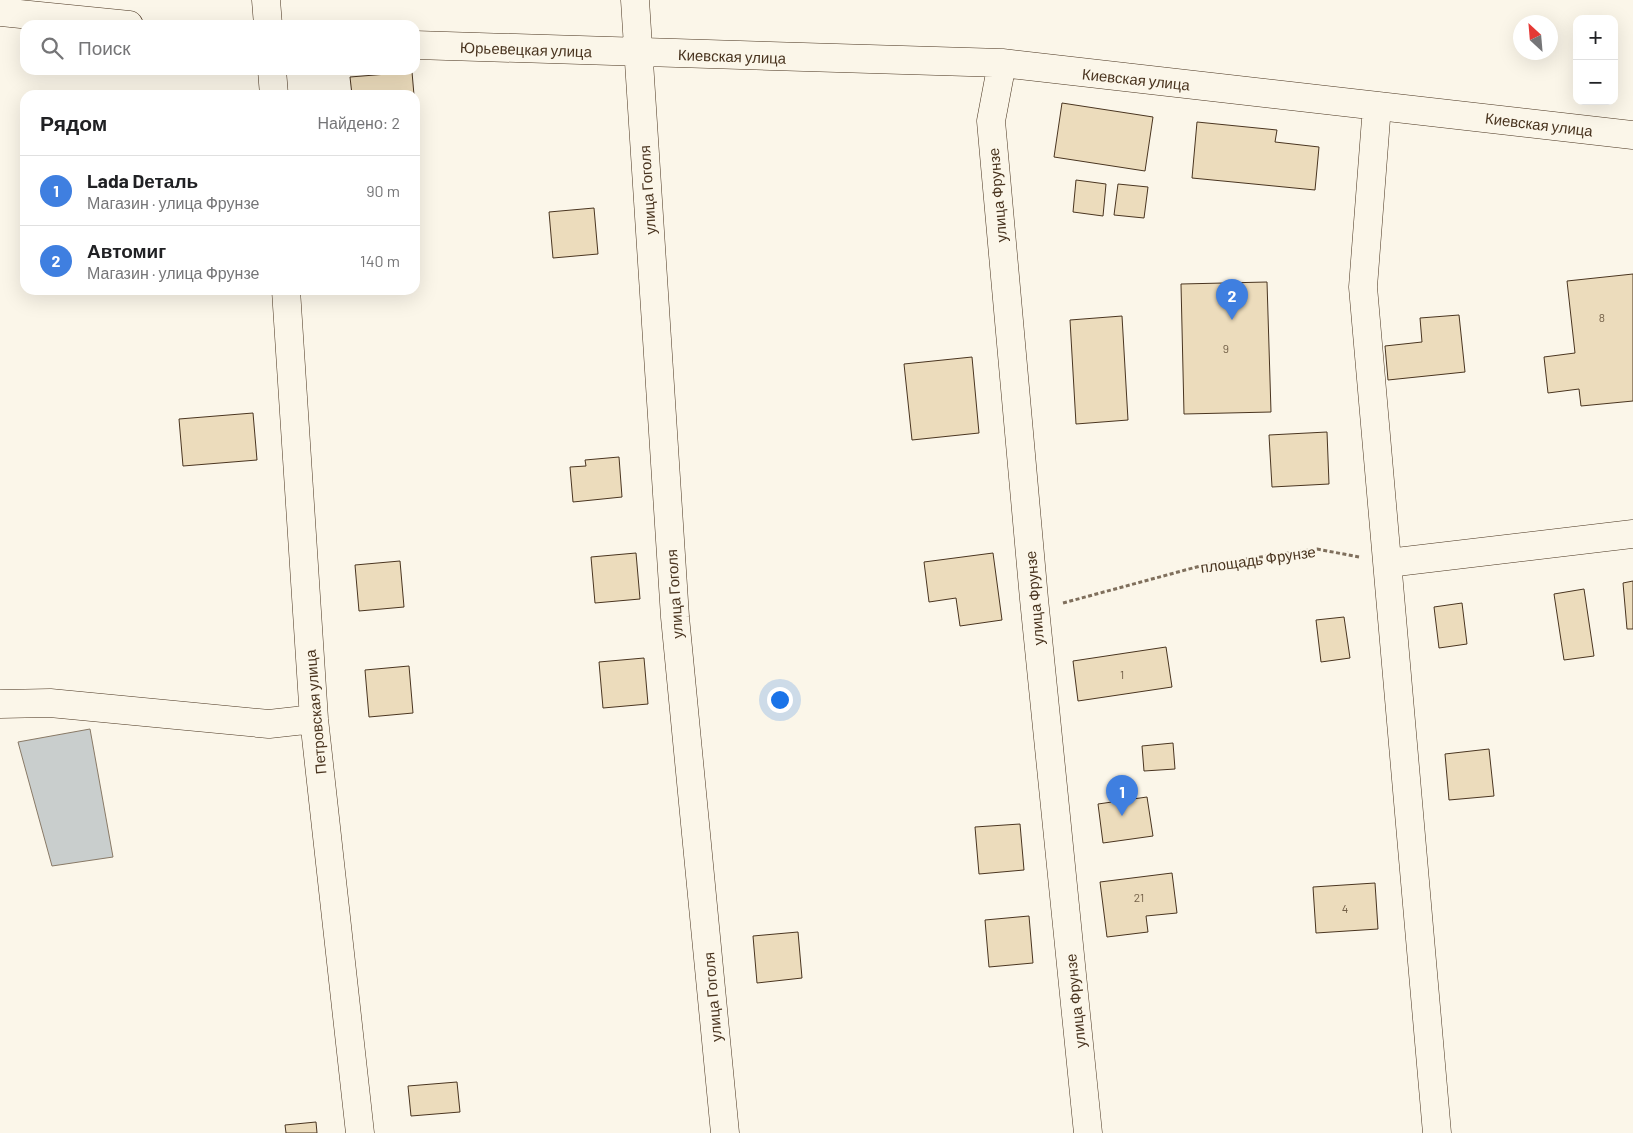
<!DOCTYPE html>
<html lang="ru">
<head>
<meta charset="utf-8">
<style>
	:root { --surface:#fff; --page:#f6f6f6; --text:#202124; --muted:#757577; --line:#e0e0e0; --accent:#db2777 }
	body { margin:0; font-family:Barlow,sans-serif; background:var(--page); color:var(--text) }
	.controls { position:absolute; right:15px; top:15px; display:grid; overflow:hidden; border-radius:10px; box-shadow:0 5px 20px #0002 }
	.controls button { width:45px; height:45px; display:grid; place-items:center; padding:0; border:0; border-bottom:1px solid var(--line); background:var(--surface); color:var(--text); font:25px sans-serif }
	.compass { position:absolute; left:1513px; top:15px; width:45px; height:45px; border-radius:50%; background:var(--surface); box-shadow:0 5px 20px #0002; rotate:334deg }
	.you { position:absolute; left:779px; top:699px; width:18px; height:18px; margin:-12px; border:4px solid #fff; border-radius:50%; background:#1a73e8; box-shadow:0 0 0 8px #1a73e833 }
	.badge { display:grid; place-items:center; width:32px; height:32px; border-radius:50%; background:var(--accent); color:#fff; font-size:16px; font-weight:700 }
	.pin { position:absolute; translate:-50% -41px; filter:drop-shadow(0 1px 2px #0008) }
	.pin::after { content:''; position:absolute; top:26px; width:18px; height:15px; background:inherit; clip-path:polygon(0 0,100% 0,50% 100%) }
	.list { margin:0; padding:0; list-style:none }
	h2 { display:flex; justify-content:space-between; align-items:center; height:65px; margin:0; padding:0 20px; font-size:21px }
	h2 small { font-size:16px; font-weight:400; color:var(--muted) }
	.list li { display:grid; grid-template-columns:32px 1fr auto; gap:15px; align-items:center; box-sizing:border-box; height:70px; padding:0 20px; border-top:1px solid var(--line) }
	.list b { display:block; font-size:19px; white-space:nowrap }
	.list p { margin:0; font-size:16px; white-space:nowrap; color:var(--muted) }
	.list em { font-size:16px; font-style:normal; color:var(--muted) }
	.icon { flex:none; width:28px; height:28px; fill:none; stroke:currentColor; stroke-width:2; stroke-linecap:round; stroke-linejoin:round }
	.map { position:relative; flex:none; width:1633px; height:1133px; overflow:hidden }
	.search { position:absolute; background:var(--surface); box-shadow:0 5px 20px #0002; left:20px; top:20px; width:400px; height:55px; display:flex; align-items:center; gap:12px; box-sizing:border-box; padding:0 18px; border-radius:15px; color:var(--muted); font-size:19px }
	.panel { position:absolute; background:var(--surface); box-shadow:0 5px 20px #0002; left:20px; top:90px; width:400px; height:205px; border-radius:15px }
	.map>svg:first-child { display:block }
	.water { fill:#c9cecd; stroke:#887966 }
	.building { fill:#ecdcbc; stroke:#4a3520 }
	.lines { fill:none; stroke-linecap:round; stroke-linejoin:round }
	.minor-casing { stroke:#4a3520; stroke-width:29 }
	.path { stroke:#7f6f5c; stroke-width:3; stroke-dasharray:4 2.5; stroke-linecap:butt }
	.minor { stroke:#fbf6e9; stroke-width:28 }
	.labels { text-anchor:middle; dominant-baseline:central; stroke-width:4; stroke-linejoin:round; paint-order:stroke }
	.number-label { font-size:12px; fill:#725f47 }
	.street-label { font-size:15px; fill:#4a3520; stroke:#fbf6e9 }
</style>
</head>
<body>
<div class="map">
<svg width="1633" height="1133" viewBox="0 0 1633 1133">
	<rect width="100%" height="100%" fill="#fbf6e9"/>
	<path class="water" d="M90,729L113,857L52,866L18,742Z"/>
	<path class="building" d="M412,72L414,95H352L350,77Z
		M1062,103L1153,117L1145,171L1054,157Z
		M1197,122L1277,130L1275,142L1319,147L1315,190L1192,178Z
		M1076,180L1106,184L1103,216L1073,212Z
		M1118,184L1148,187L1144,218L1114,215Z
		M594,208L598,254L553,258L549,212Z
		M1633,274V401L1581,406L1579,389L1548,393L1544,357L1575,353L1567,281Z
		M1267,282L1271,412L1184,414L1181,284Z
		M1459,315L1465,372L1388,380L1385,346L1422,342L1420,318Z
		M1122,316L1128,420L1076,424L1070,320Z
		M972,357L979,433L912,440L904,364Z
		M253,413L257,460L183,466L179,419Z
		M1327,432L1329,484L1272,487L1269,435Z
		M619,457L622,497L573,502L570,467L586,466L585,460Z
		M636,553L640,599L595,603L591,557Z
		M993,553L1002,620L960,626L956,598L929,602L924,562Z
		M400,561L404,607L359,611L355,565Z
		M1633,581V629H1627L1623,583Z
		M1584,589L1594,656L1564,660L1554,594Z
		M1462,603L1467,644L1439,648L1434,607Z
		M1344,617L1350,658L1321,662L1316,620Z
		M1166,647L1172,687L1078,701L1073,661Z
		M644,658L648,704L603,708L599,662Z
		M409,666L413,713L369,717L365,670Z
		M1173,743L1175,769L1144,771L1142,746Z
		M1489,749L1494,796L1449,800L1445,754Z
		M1147,797L1153,836L1103,843L1098,804Z
		M1020,824L1024,870L979,874L975,827Z
		M1172,873L1177,913L1146,916L1148,932L1107,937L1100,882Z
		M1375,883L1378,929L1316,933L1313,887Z
		M1029,916L1033,963L989,967L985,920Z
		M798,932L802,978L757,983L753,936Z
		M457,1082L460,1112L411,1116L408,1086Z
		M316,1122L317,1133H286L285,1125Z"/>
	<g class="lines">
		<defs>
			<path id="minor" d="M266,0L268,25
				M635,0L675,617L725,1133
				M0,12L129,25
				M415,45L1002,63L1633,135
				M1002,63L991,121L1034,599L1088,1133
				M272,70L274,95
				M1377,106L1363,287L1437,1133
				M286,290L314,719L360,1133
				M1388,563L1633,534
				M0,704L50,703L269,724L314,719"/>
		</defs>
		<use href="#minor" class="minor-casing"/>
		<path class="path" d="M1063,603L1204,565L1317,549L1359,557"/>
		<use href="#minor" class="minor"/>
	</g>
	<g class="labels">
		<g class="number-label">
			<text x="1602" y="317">8</text>
			<text x="1226" y="348">9</text>
			<text x="1122" y="674">1</text>
			<text x="1139" y="897">21</text>
			<text x="1345" y="908">4</text>
		</g>
		<g class="street-label">
			<text transform="translate(526 49) rotate(2)">Юрьевецкая улица</text>
			<text transform="translate(732 56) rotate(2)">Киевская улица</text>
			<text transform="translate(1136 79) rotate(6)">Киевская улица</text>
			<text transform="translate(1539 124) rotate(7)">Киевская улица</text>
			<text transform="translate(647 190) rotate(-94)">улица Гоголя</text>
			<text transform="translate(997 195) rotate(-95)">улица Фрунзе</text>
			<text transform="translate(1258 559) rotate(-8)">площадь Фрунзе</text>
			<text transform="translate(674 594) rotate(-94)">улица Гоголя</text>
			<text transform="translate(1034 598) rotate(-95)">улица Фрунзе</text>
			<text transform="translate(315 712) rotate(-95)">Петровская улица</text>
			<text transform="translate(712 997) rotate(-95)">улица Гоголя</text>
			<text transform="translate(1075 1001) rotate(-96)">улица Фрунзе</text>
		</g>
	</g>
</svg>
<div class="controls">
<button>+</button>
<button>−</button>
</div>
<svg class="compass" viewBox="-18 -18 36 36"><path d="M0-13l5 13h-10z" fill="#e53935"/><path d="M0 13l5-13h-10z" fill="#757577"/></svg>
<div class="you"></div>
<div class="pin badge" style="left:1122px;top:816px;background:#3f7fe0">1</div>
<div class="pin badge" style="left:1232px;top:320px;background:#3f7fe0">2</div>
<div class="search"><svg class="icon" aria-label="search" viewBox="0 0 24 24"><circle cx="10" cy="10" r="6"/><path d="M15 15l6 6"/></svg>Поиск</div>
<section class="panel">
<h2>Рядом<small>Найдено: 2</small></h2>
<ul class="list">
<li><span class="badge" style="background:#3f7fe0">1</span><div><b>Lada Dеталь</b><p>Магазин · улица Фрунзе</p></div><em>90 m</em></li>
<li><span class="badge" style="background:#3f7fe0">2</span><div><b>Автомиг</b><p>Магазин · улица Фрунзе</p></div><em>140 m</em></li>
</ul>
</section>
</div>
</body>
</html>
